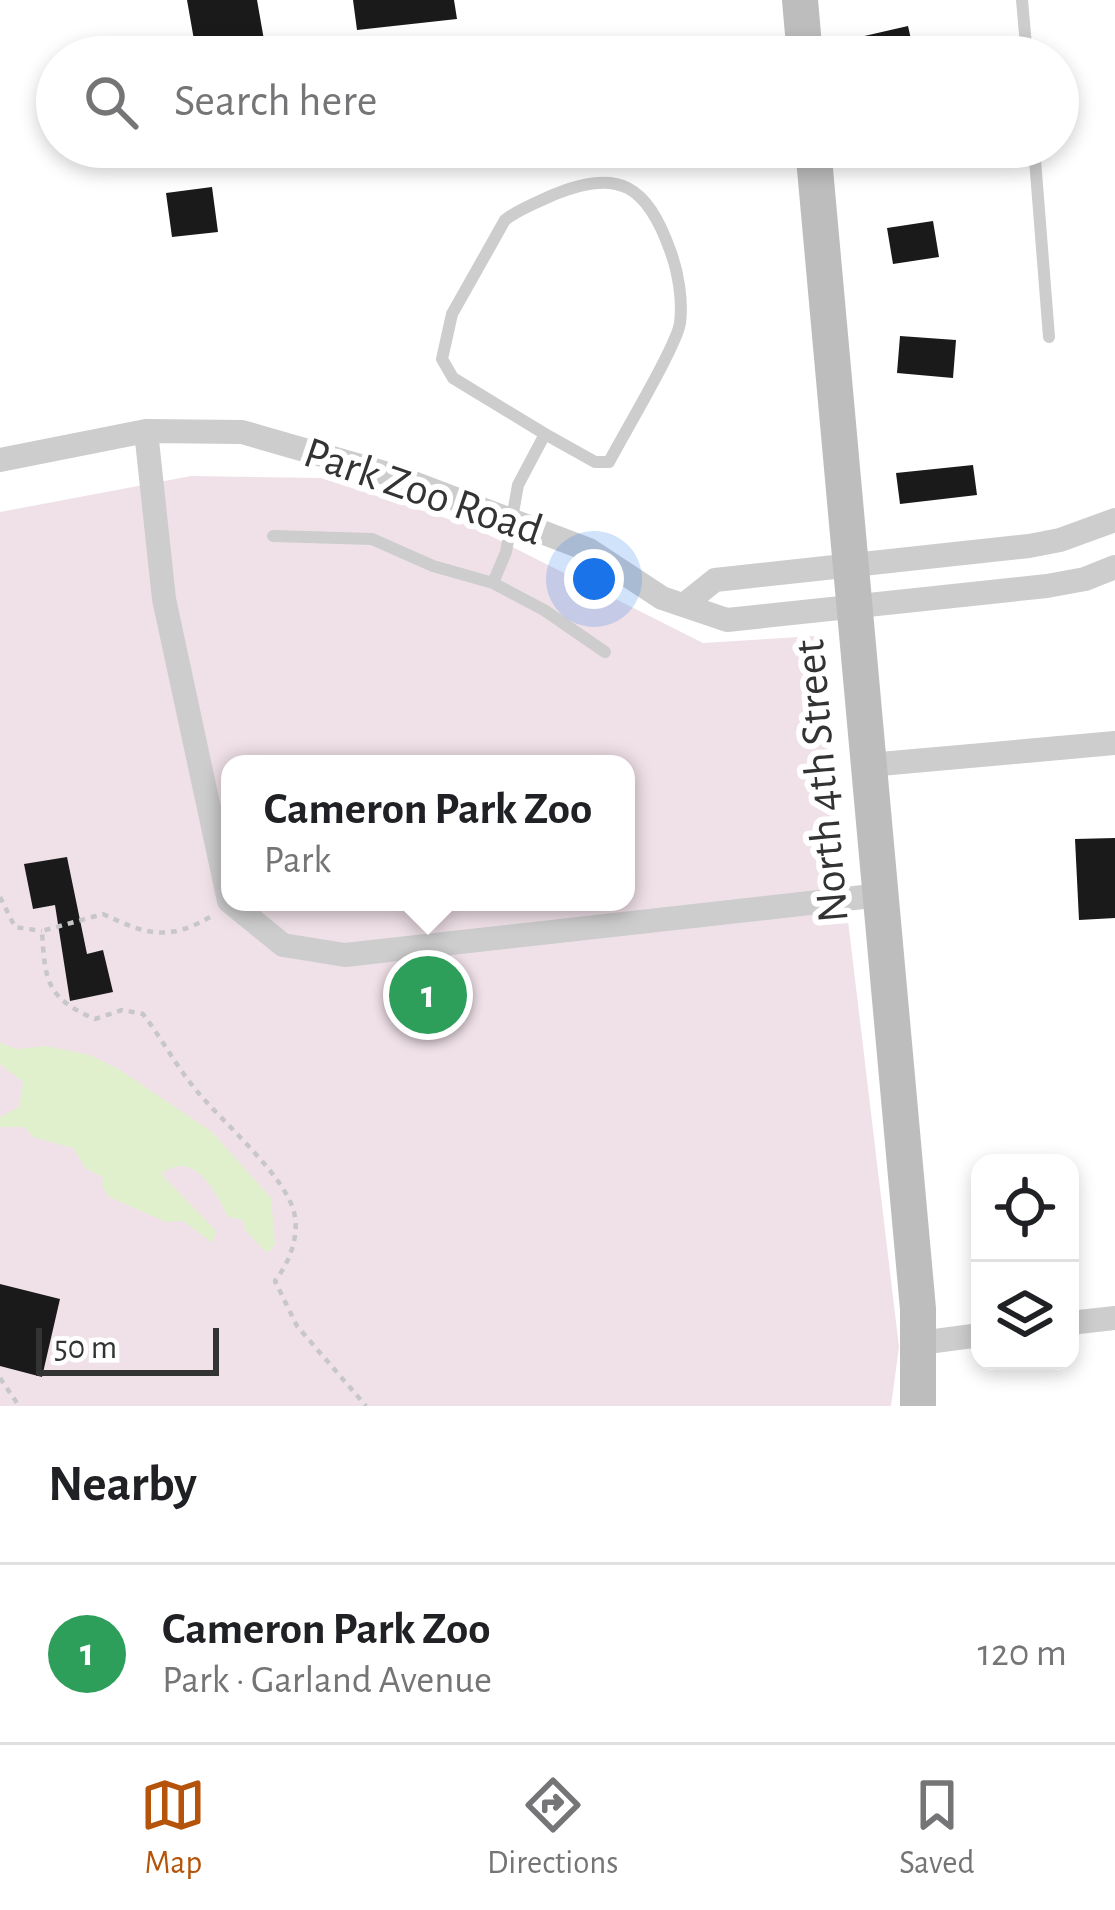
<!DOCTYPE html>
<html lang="en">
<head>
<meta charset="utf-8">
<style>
	:root { --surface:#fff; --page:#f6f6f6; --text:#202124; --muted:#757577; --line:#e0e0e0; --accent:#b45309 }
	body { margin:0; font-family:"Alegreya Sans",sans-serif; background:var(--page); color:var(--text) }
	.controls { position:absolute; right:36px; bottom:36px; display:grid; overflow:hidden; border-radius:24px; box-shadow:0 6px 18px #0003 }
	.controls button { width:108px; height:108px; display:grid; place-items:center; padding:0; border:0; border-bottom:3px solid var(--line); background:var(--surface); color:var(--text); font:60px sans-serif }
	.scale { position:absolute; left:36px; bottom:30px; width:183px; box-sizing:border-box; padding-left:12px; border:6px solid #333; border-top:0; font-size:33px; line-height:42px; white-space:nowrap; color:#333; -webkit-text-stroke:9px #fff; paint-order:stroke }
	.you { position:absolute; left:594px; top:579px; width:42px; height:42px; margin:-30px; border:9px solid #fff; border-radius:50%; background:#1a73e8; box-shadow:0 0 0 18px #1a73e833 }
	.badge { display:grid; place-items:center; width:78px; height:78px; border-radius:50%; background:var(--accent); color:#fff; font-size:39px; font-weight:700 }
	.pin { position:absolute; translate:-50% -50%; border:6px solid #fff; box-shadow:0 3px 12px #0006 }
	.popup { position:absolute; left:221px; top:755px; width:414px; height:156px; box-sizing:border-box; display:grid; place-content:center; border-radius:24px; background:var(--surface); filter:drop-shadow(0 3px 9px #0005); font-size:39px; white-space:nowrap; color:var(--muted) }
	.popup b { font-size:45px; color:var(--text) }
	.popup::after { content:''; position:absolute; left:50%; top:100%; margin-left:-24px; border:24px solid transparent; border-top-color:var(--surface) }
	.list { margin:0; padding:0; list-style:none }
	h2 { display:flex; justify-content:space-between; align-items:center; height:156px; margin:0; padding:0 48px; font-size:51px }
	h2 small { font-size:39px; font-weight:400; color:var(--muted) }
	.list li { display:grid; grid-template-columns:78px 1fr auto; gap:36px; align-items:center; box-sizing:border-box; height:180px; padding:0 48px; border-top:3px solid var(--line) }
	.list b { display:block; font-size:45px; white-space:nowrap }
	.list p { margin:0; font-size:39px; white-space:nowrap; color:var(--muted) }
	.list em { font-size:39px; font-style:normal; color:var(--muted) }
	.icon { flex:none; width:66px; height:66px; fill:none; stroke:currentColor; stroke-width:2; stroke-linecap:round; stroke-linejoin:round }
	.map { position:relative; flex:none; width:1115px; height:1406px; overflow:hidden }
	.search { position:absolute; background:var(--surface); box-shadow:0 6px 18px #0003; left:36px; right:36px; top:36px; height:132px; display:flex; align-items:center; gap:30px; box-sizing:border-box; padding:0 42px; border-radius:66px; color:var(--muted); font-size:45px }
	.sheet { height:336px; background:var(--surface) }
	nav { display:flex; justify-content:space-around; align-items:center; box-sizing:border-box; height:168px; border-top:3px solid var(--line); background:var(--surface); font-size:33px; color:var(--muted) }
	nav a { display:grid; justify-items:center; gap:6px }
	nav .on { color:var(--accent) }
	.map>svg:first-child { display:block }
	.green { fill:#f0e1e8; fill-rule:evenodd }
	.water { fill:#e0f0cd }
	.building { fill:#1a1a1a }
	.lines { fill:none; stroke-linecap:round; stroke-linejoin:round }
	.path { stroke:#c7c7c7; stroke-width:4.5; stroke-dasharray:6 6; stroke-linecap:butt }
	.lane { stroke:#cdcdcd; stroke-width:12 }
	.street { stroke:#cdcdcd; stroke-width:24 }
	.secondary { stroke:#bdbdbd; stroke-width:36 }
	.labels { text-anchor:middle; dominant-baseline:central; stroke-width:12; stroke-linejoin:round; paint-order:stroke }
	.street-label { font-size:45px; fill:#333; stroke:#fff }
</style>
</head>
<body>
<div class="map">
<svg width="1115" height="1406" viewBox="0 0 1115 1406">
	<rect width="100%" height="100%" fill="#fff"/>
	<path class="green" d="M191,476L321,478L473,527L703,643L814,636L899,1347L891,1406H0V512ZM230,764H626V902H230Z"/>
	<path class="water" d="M0,1043L17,1049L46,1046L90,1055L120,1070L212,1132L271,1198L275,1245L267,1253L246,1231L243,1220L228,1217C215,1190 194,1149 161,1174L216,1231L213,1243L183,1221L166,1222L109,1197L102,1186L103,1177L86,1169L73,1148L33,1137L25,1127H0V1117L19,1107L23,1082L0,1064Z"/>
	<path class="building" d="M187,0H257L267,57H197Z
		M353,0H454L457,19L357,30Z
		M908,26L915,57H865L860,37Z
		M212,187L218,232L172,237L166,193Z
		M933,221L939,257L893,264L887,228Z
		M900,336L956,340L953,378L897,373Z
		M973,465L977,495L900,504L896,473Z
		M1115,838V918L1079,920L1075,839Z
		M67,857L87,954L103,950L113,992L70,1001L55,905L33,909L24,864Z
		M0,1284L60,1299L42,1377L0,1366Z"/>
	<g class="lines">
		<path class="path" d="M0,897L15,927L42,931
			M210,917C167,942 146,934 103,914L42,931C45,981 46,998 95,1019L122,1010L143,1014C162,1039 176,1066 196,1090C222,1122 284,1174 294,1212C300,1236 289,1263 275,1281L297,1326L366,1406
			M0,1378L19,1406"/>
		<path class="lane" d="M1022,0L1027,57
			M1034,147L1049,337
			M273,536L372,539L433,566L493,583L506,552L518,485L545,434L453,378L442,359L452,314L505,220C519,209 536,203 553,195C619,167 647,186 670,250C678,271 683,300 680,323C677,345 623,435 609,462H595L545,434
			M493,583L544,610L605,652"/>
		<path class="street" d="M146,431L242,432L395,476L589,550L662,598L727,620L1047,586L1085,579L1115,567
			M0,460L146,431L164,599L229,901L283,945L345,955L881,895
			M685,604L715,580L1029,546L1060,540L1115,520
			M869,765L1115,743
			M1070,1323L1115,1318
			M920,1343L980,1335"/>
		<path class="secondary" d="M800,0L805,57
			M813,147L918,1309V1406"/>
	</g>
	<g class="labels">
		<g class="street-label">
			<text transform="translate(423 492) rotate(19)">Park Zoo Road</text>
			<text transform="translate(822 781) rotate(-95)">North 4th Street</text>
		</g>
	</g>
</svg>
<div class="controls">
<button><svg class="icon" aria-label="locate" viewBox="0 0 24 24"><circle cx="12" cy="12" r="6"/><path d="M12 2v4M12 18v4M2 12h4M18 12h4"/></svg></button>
<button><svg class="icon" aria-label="layers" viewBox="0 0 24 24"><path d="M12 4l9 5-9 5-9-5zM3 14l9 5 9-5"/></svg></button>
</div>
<div class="scale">50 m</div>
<div class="you"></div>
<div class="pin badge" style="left:428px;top:995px;background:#2e9e5b">1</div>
<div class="popup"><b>Cameron Park Zoo</b>Park</div>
<div class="search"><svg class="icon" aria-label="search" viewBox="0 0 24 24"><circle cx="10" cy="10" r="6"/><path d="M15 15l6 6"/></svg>Search here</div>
</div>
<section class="sheet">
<h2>Nearby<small></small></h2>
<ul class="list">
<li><span class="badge" style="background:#2e9e5b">1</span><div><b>Cameron Park Zoo</b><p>Park · Garland Avenue</p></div><em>120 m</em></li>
</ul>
</section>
<nav>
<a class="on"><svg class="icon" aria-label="map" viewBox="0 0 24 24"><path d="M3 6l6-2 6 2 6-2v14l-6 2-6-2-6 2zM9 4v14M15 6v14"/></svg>Map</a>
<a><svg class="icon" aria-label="directions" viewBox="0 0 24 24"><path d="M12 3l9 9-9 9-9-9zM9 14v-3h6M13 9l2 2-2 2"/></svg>Directions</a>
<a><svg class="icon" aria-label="saved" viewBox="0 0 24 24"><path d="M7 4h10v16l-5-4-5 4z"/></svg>Saved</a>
</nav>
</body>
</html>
